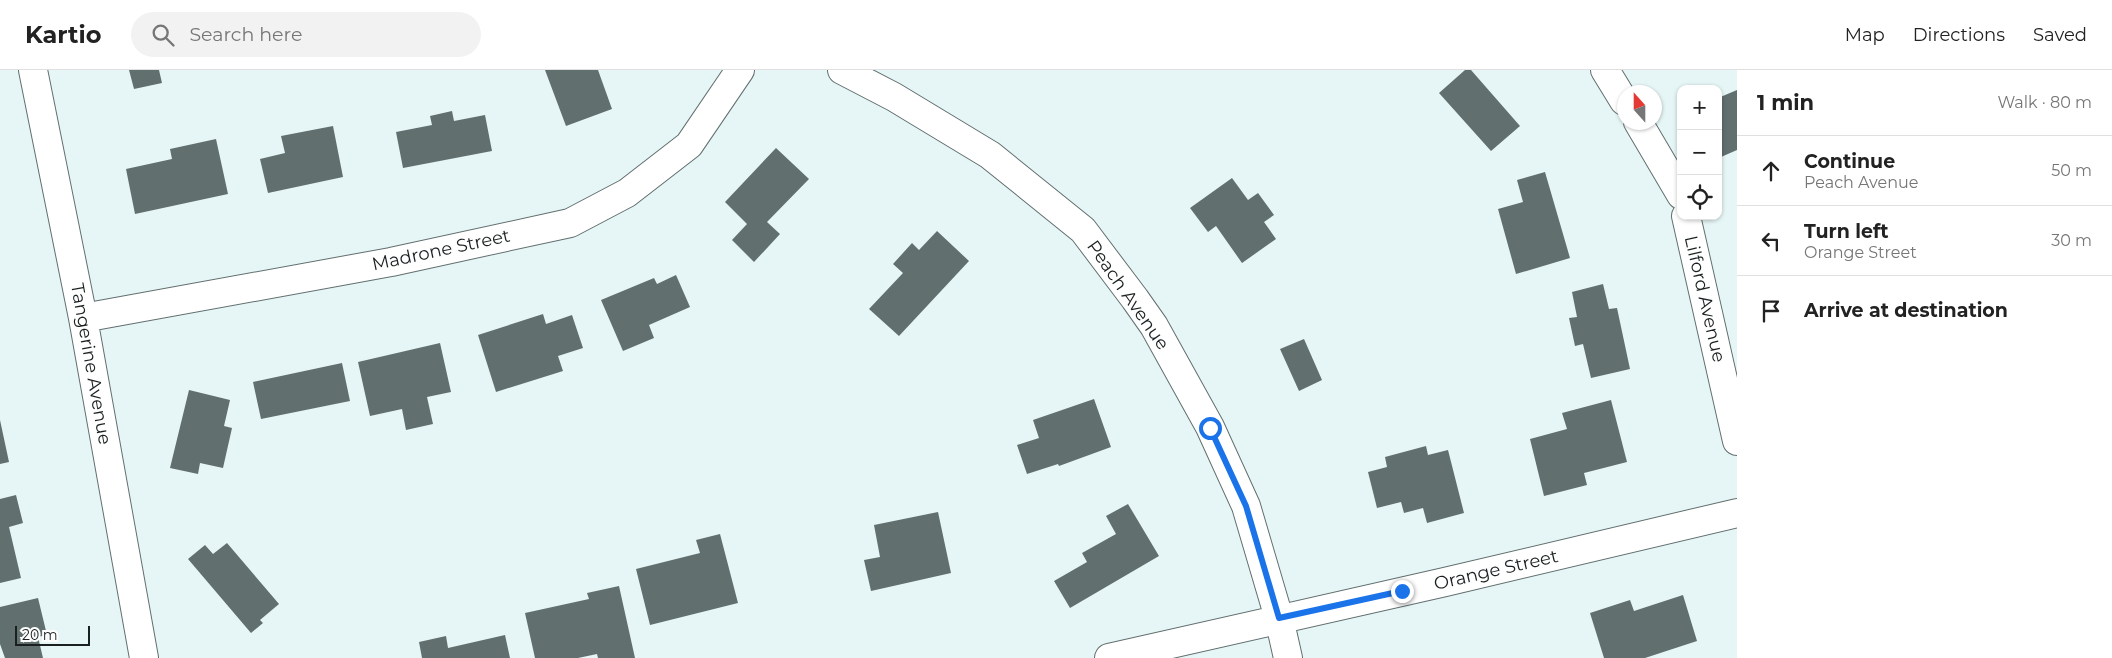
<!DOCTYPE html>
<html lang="en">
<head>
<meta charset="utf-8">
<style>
	:root { --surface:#fff; --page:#f2f2f2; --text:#222; --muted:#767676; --line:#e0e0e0 }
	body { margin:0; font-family:Montserrat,sans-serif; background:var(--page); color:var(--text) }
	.controls { position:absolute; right:15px; top:15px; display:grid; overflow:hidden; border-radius:10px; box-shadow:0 1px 4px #0004 }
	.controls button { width:45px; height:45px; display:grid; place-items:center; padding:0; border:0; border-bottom:1px solid var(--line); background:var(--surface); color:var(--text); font:25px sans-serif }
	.compass { position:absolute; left:1617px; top:15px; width:45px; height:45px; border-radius:50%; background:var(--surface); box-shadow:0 1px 4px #0004; rotate:339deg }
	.scale { position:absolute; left:15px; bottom:12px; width:75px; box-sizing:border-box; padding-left:5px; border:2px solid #1a1f1f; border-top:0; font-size:14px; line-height:18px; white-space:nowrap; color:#1a1f1f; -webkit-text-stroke:4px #fefefe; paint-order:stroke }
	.stop { position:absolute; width:15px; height:15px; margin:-11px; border:4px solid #1a73e8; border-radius:50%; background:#fff }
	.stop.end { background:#1a73e8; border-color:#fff; box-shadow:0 1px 5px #0008 }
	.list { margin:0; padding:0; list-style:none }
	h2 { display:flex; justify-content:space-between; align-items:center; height:65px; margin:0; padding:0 20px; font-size:21px }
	h2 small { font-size:16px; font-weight:400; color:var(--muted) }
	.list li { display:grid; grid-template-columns:32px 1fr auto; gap:15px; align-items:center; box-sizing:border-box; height:70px; padding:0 20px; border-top:1px solid var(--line) }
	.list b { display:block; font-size:19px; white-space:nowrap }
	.list p { margin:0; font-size:16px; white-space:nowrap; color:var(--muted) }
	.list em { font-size:16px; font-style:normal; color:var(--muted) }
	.icon { flex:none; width:28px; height:28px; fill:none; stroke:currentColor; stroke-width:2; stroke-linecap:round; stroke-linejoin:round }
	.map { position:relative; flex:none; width:1737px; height:588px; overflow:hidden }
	header { display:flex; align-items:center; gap:30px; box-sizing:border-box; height:70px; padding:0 25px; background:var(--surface); border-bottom:1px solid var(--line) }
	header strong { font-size:24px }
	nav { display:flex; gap:28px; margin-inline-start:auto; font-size:18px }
	.search { width:350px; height:45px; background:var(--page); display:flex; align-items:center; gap:12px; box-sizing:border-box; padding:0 18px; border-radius:28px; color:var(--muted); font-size:19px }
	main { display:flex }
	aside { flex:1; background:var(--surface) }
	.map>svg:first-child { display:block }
	.building { fill:#626f6f }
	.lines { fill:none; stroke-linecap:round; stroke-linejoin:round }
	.street-casing { stroke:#626f6f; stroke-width:30 }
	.street { stroke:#fff; stroke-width:28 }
	.route { stroke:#1a73e8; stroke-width:6 }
	.labels { text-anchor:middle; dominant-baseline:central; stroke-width:4; stroke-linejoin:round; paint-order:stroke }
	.street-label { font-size:18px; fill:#1a1f1f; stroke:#fefefe }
</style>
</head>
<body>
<header>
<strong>Kartio</strong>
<div class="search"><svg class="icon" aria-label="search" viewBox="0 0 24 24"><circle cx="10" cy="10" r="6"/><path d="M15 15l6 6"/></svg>Search here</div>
<nav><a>Map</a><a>Directions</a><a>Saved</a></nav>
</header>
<main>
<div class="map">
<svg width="1737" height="588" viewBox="0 0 1737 588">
	<rect width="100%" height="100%" fill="#e6f5f5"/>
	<path class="building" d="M129,0H159L162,13L134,19Z
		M545,0H598L612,39L566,56Z
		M1465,0H1471L1520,56L1491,81L1439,23Z
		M1737,20V80L1721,87L1718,81V28Z
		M452,41L454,51L485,45L492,81L403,98L396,62L432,55L430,46Z
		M333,56L343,107L268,123L260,89L285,83L281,66Z
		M216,69L228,124L135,144L126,99L172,89L170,79Z
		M776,78L809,109L767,152L780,164L754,192L732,170L747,154L725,132Z
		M1545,102L1570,188L1516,204L1498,139L1523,132L1517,110Z
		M1232,108L1248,130L1258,123L1274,145L1264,152L1276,169L1242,193L1216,156L1208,162L1190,138Z
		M937,161L969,191L899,266L869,239L903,203L893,194L912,173L919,180Z
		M676,205L690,237L649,255L654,268L623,281L601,230L654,208L657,214Z
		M1603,214L1609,239L1617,238L1630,299L1591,308L1583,274L1575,276L1569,248L1577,247L1572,222Z
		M543,244L546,254L572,245L583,278L558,286L563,301L496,322L478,265Z
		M1304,269L1322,310L1299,321L1280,279Z
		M440,273L451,322L427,327L433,354L406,360L402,339L370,346L358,292Z
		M342,293L350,331L261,349L253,312Z
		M189,320L230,330L224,356L232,358L223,398L200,393L198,404L170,398Z
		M1094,329L1111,377L1059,396L1058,394L1027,404L1017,375L1039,368L1033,350Z
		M1611,330L1627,392L1584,403L1587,415L1544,426L1530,369L1567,359L1562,343Z
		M0,350L9,392L0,394Z
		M1426,376L1428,385L1448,380L1464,443L1427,453L1423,438L1404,443L1401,432L1377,438L1368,402L1387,397L1385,387Z
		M16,425L23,453L9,457L21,508L0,513V429Z
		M1128,434L1159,486L1070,538L1054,511L1087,492L1082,483L1116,464L1106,446Z
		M938,442L951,503L871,521L864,490L880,487L874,455Z
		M720,464L738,533L650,555L636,499L700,483L696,470Z
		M227,473L279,534L260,550L263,553L251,563L188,489L205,475L213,484Z
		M619,516L635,588H598L597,584L578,588H535L525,543L589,529L587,523Z
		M1683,525L1697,571L1645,588H1604L1590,543L1630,530L1634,541Z
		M38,528L47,565L38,567L43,588H5L0,574V537Z
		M505,565L510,588H422L419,572L446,566L448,578Z"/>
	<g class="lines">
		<defs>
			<path id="street" d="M33,0L83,248L144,588
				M842,0L894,27L990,85L1083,160L1135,229L1154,256L1210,357L1246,436L1279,548L1288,588
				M1605,0L1624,31
				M1638,52L1681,125
				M1686,146L1737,371
				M83,248L391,192L570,153L627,123L689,75L740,0
				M1109,588L1445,512L1737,443"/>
		</defs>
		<use href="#street" class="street-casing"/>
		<use href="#street" class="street"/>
	</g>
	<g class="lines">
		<path class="route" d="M1210,358L1246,436L1279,548L1402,521"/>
	</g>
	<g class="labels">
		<g class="street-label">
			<text transform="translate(441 180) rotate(-12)">Madrone Street</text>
			<text transform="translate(1128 225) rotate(55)">Peach Avenue</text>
			<text transform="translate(1705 229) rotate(77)">Lilford Avenue</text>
			<text transform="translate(91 294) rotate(80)">Tangerine Avenue</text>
			<text transform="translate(1496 500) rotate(-13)">Orange Street</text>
		</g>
	</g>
</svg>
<div class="controls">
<button>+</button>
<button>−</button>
<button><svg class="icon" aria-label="locate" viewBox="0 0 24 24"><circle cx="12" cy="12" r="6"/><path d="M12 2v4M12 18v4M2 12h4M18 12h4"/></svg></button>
</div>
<svg class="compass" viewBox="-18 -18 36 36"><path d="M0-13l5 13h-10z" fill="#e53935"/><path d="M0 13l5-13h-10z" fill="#767676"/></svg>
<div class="scale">20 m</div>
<div class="stop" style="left:1210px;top:358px"></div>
<div class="stop end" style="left:1402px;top:521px"></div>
</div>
<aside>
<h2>1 min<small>Walk · 80 m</small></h2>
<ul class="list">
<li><svg class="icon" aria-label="ahead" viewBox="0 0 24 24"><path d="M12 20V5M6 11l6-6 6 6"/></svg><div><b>Continue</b><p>Peach Avenue</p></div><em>50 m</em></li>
<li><svg class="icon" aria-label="left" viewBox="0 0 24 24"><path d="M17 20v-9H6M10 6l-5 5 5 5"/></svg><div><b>Turn left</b><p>Orange Street</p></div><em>30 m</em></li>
<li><svg class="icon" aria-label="arrive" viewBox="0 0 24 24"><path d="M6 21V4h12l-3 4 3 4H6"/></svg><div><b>Arrive at destination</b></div></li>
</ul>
</aside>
</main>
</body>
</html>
